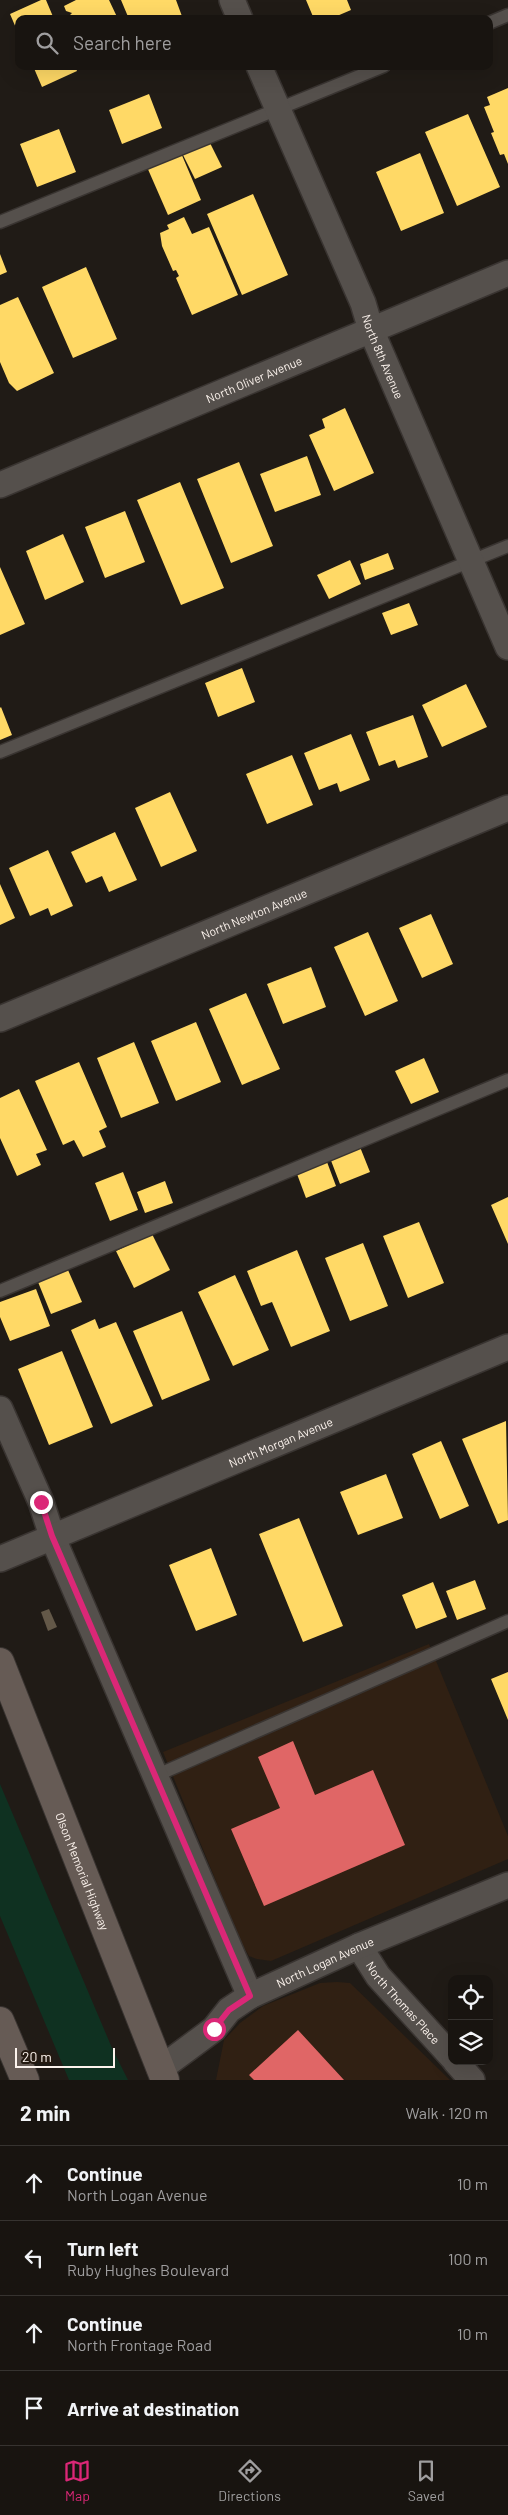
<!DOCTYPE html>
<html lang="en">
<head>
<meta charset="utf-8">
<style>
	:root { --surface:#181410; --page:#211d19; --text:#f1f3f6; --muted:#9f9e9f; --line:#363330; --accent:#db2777 }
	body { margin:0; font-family:Barlow,sans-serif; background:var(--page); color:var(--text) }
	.controls { position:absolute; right:15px; bottom:15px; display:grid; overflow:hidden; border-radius:10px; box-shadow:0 5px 20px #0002 }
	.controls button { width:45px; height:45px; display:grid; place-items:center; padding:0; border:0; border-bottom:1px solid var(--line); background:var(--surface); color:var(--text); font:25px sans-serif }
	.scale { position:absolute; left:15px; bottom:12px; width:100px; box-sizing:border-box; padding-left:5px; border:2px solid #fcf3ed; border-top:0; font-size:14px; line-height:18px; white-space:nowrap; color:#fcf3ed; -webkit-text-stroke:4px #251a11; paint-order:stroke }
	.stop { position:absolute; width:15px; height:15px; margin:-11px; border:4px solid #db2777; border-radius:50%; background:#fff }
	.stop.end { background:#db2777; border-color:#fff; box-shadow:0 1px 5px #0008 }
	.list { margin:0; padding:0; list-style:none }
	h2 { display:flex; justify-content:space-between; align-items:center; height:65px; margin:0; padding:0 20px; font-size:21px }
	h2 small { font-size:16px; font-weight:400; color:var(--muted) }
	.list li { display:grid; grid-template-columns:32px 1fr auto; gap:15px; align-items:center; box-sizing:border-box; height:75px; padding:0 20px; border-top:1px solid var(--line) }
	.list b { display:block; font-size:19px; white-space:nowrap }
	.list p { margin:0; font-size:16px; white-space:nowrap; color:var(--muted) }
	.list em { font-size:16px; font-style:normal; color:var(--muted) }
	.icon { flex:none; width:28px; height:28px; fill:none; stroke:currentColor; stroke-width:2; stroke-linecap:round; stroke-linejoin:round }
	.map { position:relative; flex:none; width:508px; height:2080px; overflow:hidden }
	.search { position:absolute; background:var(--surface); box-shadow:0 5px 20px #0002; left:15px; right:15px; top:15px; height:55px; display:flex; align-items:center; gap:12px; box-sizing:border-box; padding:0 18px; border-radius:10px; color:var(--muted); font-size:19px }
	.sheet { height:365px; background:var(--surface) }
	nav { display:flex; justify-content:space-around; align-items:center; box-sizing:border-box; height:70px; border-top:1px solid var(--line); background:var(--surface); font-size:14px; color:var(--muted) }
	nav a { display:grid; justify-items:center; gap:2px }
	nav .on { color:var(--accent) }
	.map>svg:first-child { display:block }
	.built { fill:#302013 }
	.green { fill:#0f3121 }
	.homes { fill:#ffd966 }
	.shops { fill:#e06666 }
	.building { fill:#635848 }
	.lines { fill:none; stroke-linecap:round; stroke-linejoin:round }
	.lane-casing { stroke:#393431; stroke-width:15 }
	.street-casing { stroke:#393431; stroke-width:28 }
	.primary-casing { stroke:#393431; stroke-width:30 }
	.lane { stroke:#55504c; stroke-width:12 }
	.street { stroke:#55504c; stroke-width:25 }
	.primary { stroke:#665b55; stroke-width:28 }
	.route { stroke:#db2777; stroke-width:6 }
	.labels { text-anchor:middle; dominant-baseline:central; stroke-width:5; stroke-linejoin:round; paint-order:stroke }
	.street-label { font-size:12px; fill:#fcf3ed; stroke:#251a11 }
</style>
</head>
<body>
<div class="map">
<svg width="508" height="2080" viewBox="0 0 508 2080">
	<rect width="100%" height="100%" fill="#201b16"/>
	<path class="built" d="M429,1644L508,1836V1859L271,1961L257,1959L249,1956L241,1942L163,1752Z
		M337,1982L350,1983L450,2080H216L224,2040L240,2023L263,2006L320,1983Z"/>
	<path class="green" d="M0,1784L112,2048L128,2080H69L0,1916Z"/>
	<path class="homes" d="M41,0H46L54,19H19V35L10,14Z
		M76,0H109L118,19H66L72,13L66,11L64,6Z
		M121,0H176L183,19H129Z
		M306,0H347L351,10L330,19H314Z
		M33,66H75L77,71L42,87Z
		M508,88V164L504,154L500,155L491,133L494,132L484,107L490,105L487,97Z
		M149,94L162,128L122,144L109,110Z
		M468,114L500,187L457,206L425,132Z
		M59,129L76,172L37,187L20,144Z
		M209,141L222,167L195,179L182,153Z
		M181,153L201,200L168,215L147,167Z
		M420,153L444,213L401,231L376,172Z
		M253,194L288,275L242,295L207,214Z
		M184,217L192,234L209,227L238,295L192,315L176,278L179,276L176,270L173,271L162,246L160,233L169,229L167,225Z
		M0,254L7,272L0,275Z
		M86,267L117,339L73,358L42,287Z
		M18,297L54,373L17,391L9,383L0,362V305Z
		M345,408L374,473L334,491L309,435L325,428L322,419Z
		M307,456L321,495L275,512L260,474Z
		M239,462L273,546L231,563L197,479Z
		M180,482L224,588L181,605L137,500Z
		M125,511L145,562L105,578L85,527Z
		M63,534L84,582L45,600L26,551Z
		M388,553L394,569L365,580L360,564Z
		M350,560L361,584L329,599L317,575Z
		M0,567L25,624L0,635Z
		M409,603L418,625L391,635L382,613Z
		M242,668L255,702L218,717L205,683Z
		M466,684L487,727L442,747L422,705Z
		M1,707L12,735L0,740V708Z
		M413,715L428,757L398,768L395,760L379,766L366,732Z
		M351,734L370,780L340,792L337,783L319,790L304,753Z
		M292,755L313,805L267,824L246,774Z
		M170,792L197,851L161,867L135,808Z
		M115,832L137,880L109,892L102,876L86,883L71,852Z
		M48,850L73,906L51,916L48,908L30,916L9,868Z
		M0,884L15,918L0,925Z
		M431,914L453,964L422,978L399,928Z
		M368,932L398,1001L365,1016L334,947Z
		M311,967L326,1007L283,1024L267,984Z
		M246,993L280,1069L242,1085L209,1009Z
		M196,1022L221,1082L176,1101L151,1041Z
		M134,1042L159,1103L121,1118L97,1058Z
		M424,1058L439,1092L411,1104L395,1071Z
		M79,1062L107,1127L99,1131L106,1147L83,1157L74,1140L63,1145L35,1081Z
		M19,1089L47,1150L36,1154L41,1165L17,1176L0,1138V1098Z
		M360,1147L370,1172L340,1184L330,1158Z
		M327,1162L336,1186L306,1198L297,1174Z
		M123,1172L138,1210L110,1221L95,1183Z
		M165,1181L173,1203L145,1213L137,1192Z
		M508,1197V1244L491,1205Z
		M419,1222L444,1283L408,1298L383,1236Z
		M152,1234L170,1270L134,1288L116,1251Z
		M363,1243L388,1306L350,1321L325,1258Z
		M297,1250L330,1331L291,1347L272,1302L261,1306L247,1271Z
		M68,1270L82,1302L51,1314L38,1282Z
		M235,1275L269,1350L233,1366L198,1292Z
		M36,1289L50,1326L10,1341L0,1317V1302Z
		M182,1311L210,1380L162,1400L133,1331Z
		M95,1319L99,1329L116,1322L153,1406L111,1424L71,1330Z
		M62,1351L93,1427L49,1445L18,1369Z
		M506,1421L508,1520L498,1524L462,1439Z
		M441,1441L469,1506L440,1519L412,1454Z
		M386,1474L403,1518L358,1535L340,1492Z
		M299,1518L343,1626L303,1642L259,1534Z
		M211,1548L237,1615L196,1631L169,1565Z
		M475,1580L486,1609L457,1620L446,1591Z
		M433,1582L447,1617L416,1629L402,1595Z
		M508,1672V1720L491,1679Z"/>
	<path class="shops" d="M293,1741L315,1795L373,1770L405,1845L264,1906L231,1829L280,1808L258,1757Z
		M298,2030L344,2080H254L249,2075Z"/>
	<path class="building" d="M49,1609L57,1627L48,1631L41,1612Z"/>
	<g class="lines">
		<defs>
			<path id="lane" d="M489,23L508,15
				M0,222L384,66
				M0,752L508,546
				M0,1291L508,1080
				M155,1776L508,1621"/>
			<g id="street">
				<path d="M232,0L240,19"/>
				<path id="s1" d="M259,66L363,303L371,330L508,647"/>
				<path id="s2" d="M0,485L508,273"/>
				<path id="s3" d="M0,1019L508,808"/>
				<path d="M0,1409L41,1502L52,1536L250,1996"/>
				<path id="s4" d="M0,1559L508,1347"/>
				<path id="s5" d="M359,1946L378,1976L452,2057"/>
				<path d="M455,2061L472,2080"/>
				<path id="s6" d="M160,2069L214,2029L229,2010L250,1996L359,1946L508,1885"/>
			</g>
			<g id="primary">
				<path id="s7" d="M0,1662L165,2080"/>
				<path d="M0,2021L25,2080"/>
			</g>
		</defs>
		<use href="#lane" class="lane-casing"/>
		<use href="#street" class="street-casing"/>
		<use href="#primary" class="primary-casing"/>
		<use href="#lane" class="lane"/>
		<use href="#street" class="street"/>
		<use href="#primary" class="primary"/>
	</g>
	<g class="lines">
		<path class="route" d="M41,1502L52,1536L250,1996L229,2010L214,2029"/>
	</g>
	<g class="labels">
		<g class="street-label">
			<text stroke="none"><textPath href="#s1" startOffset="316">North 8th Avenue</textPath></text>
			<text stroke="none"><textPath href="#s2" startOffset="275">North Oliver Avenue</textPath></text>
			<text stroke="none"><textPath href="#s3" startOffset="275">North Newton Avenue</textPath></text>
			<text stroke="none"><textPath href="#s4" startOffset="304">North Morgan Avenue</textPath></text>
			<text stroke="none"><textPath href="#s7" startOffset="225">Olson Memorial Highway</textPath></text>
			<text stroke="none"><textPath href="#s6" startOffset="199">North Logan Avenue</textPath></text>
			<text stroke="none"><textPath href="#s5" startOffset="72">North Thomas Place</textPath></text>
		</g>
	</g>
</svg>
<div class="controls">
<button><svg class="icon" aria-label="locate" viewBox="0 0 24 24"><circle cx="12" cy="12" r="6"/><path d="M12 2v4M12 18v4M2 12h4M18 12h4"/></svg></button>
<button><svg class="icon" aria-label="layers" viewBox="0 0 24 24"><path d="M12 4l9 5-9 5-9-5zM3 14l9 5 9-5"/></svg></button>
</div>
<div class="scale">20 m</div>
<div class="stop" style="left:214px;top:2029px"></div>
<div class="stop end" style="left:41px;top:1502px"></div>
<div class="search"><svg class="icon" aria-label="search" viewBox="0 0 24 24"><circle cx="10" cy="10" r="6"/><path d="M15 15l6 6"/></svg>Search here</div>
</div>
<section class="sheet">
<h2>2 min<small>Walk · 120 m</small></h2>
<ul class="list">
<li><svg class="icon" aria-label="ahead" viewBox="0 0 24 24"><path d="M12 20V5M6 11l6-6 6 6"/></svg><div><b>Continue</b><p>North Logan Avenue</p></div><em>10 m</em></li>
<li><svg class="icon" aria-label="left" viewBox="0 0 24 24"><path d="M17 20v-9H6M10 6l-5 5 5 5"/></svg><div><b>Turn left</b><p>Ruby Hughes Boulevard</p></div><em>100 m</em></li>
<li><svg class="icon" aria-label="ahead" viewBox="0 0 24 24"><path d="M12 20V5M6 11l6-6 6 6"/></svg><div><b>Continue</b><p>North Frontage Road</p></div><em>10 m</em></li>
<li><svg class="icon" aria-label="arrive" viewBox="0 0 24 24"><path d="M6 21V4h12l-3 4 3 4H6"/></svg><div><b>Arrive at destination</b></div></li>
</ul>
</section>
<nav>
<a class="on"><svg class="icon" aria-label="map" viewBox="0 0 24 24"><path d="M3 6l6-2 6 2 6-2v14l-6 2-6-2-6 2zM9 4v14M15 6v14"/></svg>Map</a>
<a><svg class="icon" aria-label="directions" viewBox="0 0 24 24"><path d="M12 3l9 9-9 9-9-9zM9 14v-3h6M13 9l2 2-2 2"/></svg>Directions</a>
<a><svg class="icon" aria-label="saved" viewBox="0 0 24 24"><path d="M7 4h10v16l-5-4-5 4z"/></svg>Saved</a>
</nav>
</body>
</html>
